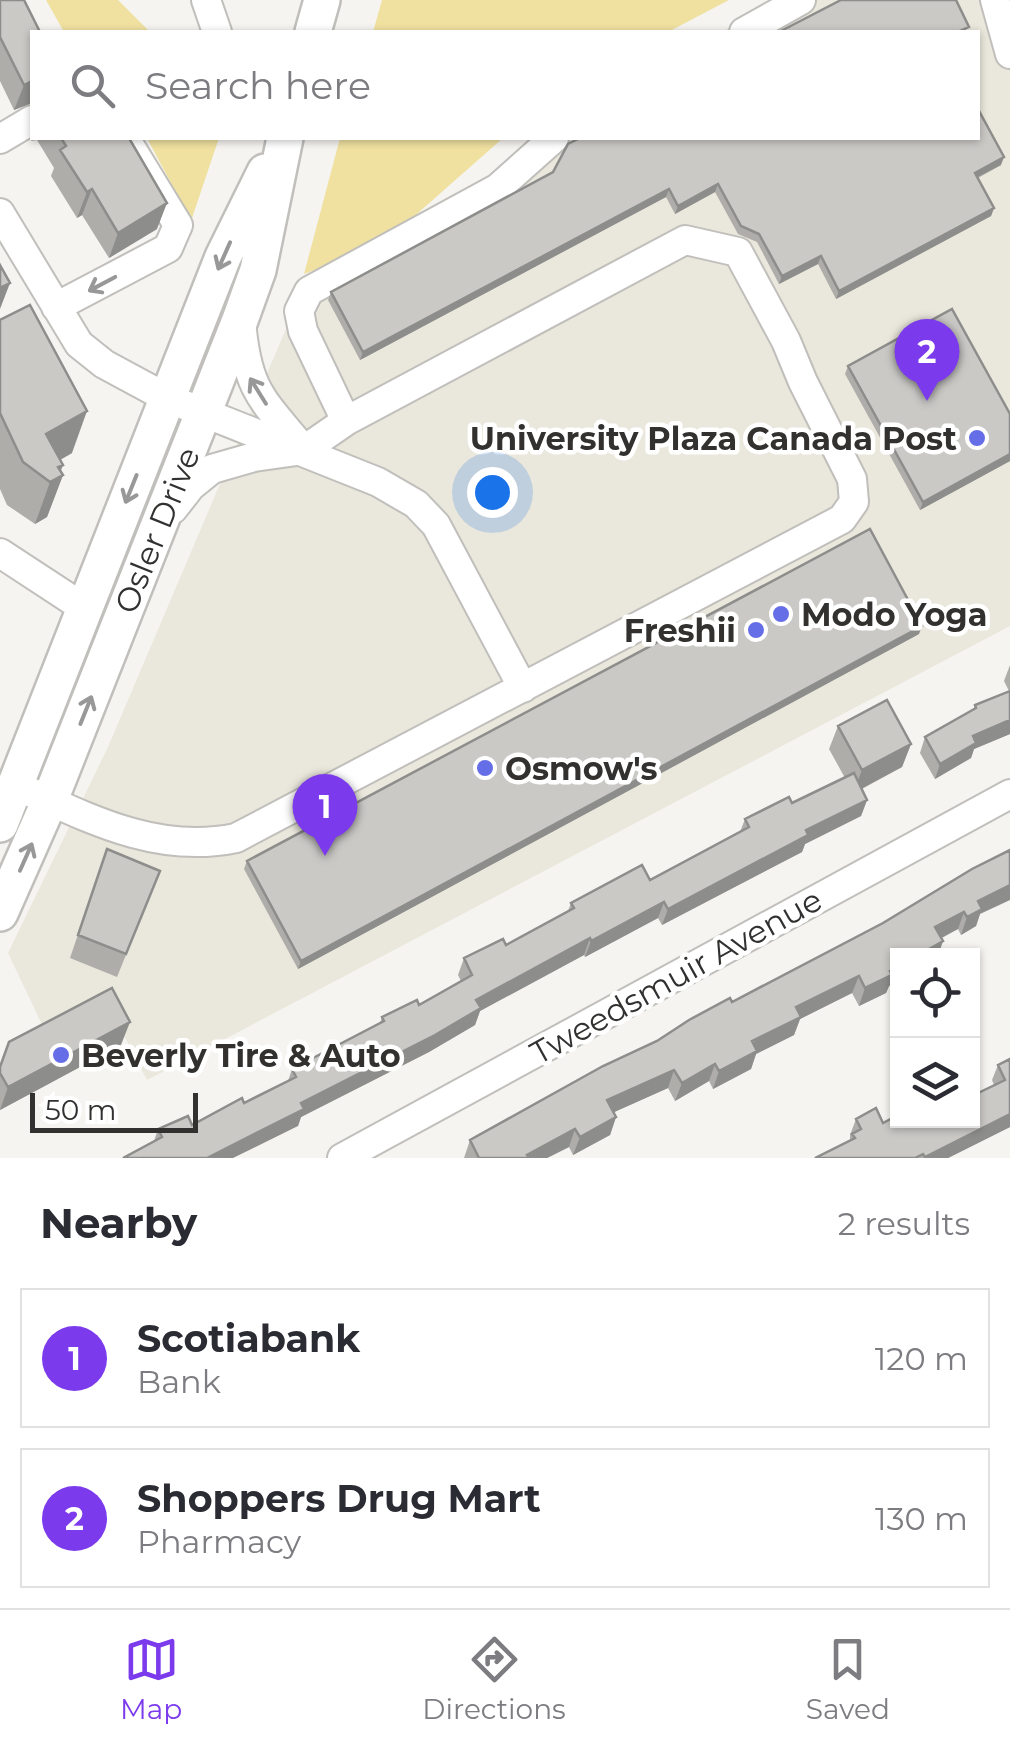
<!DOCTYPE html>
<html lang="en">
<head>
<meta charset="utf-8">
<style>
	:root { --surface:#fff; --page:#f7f7f7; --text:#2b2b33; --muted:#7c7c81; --line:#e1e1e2; --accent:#7c3aed }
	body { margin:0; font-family:Montserrat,sans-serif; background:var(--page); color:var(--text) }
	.controls { position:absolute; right:30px; bottom:30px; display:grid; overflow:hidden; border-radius:0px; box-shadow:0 2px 8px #0004 }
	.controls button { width:90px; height:90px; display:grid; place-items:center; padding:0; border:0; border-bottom:2px solid var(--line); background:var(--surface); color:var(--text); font:50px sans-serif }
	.scale { position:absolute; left:30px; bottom:25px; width:168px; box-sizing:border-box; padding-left:10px; border:5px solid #323130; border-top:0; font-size:28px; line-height:35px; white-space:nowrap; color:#323130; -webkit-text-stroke:8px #fff; paint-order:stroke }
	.you { position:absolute; left:492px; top:492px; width:35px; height:35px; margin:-25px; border:8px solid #fff; border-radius:50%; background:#1a73e8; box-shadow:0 0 0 15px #1a73e833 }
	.badge { display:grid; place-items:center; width:65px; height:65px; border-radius:50%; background:var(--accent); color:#fff; font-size:32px; font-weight:700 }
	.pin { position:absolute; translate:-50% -82px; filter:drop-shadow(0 2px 5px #0008) }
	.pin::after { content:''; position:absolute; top:52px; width:35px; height:30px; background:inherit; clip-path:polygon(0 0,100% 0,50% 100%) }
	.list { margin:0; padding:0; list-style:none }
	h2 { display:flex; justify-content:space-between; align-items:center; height:130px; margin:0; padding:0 40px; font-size:42px }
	h2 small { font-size:32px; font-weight:400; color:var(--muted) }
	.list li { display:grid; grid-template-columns:65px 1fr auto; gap:30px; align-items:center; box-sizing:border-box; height:140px; margin:0 20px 20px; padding:0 20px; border:2px solid var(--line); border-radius:0px }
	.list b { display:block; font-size:38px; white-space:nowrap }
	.list p { margin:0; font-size:32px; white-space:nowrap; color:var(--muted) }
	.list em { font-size:32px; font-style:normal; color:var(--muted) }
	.icon { flex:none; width:55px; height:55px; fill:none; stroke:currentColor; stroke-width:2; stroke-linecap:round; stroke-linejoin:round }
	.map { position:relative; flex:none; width:1010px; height:1158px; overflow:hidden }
	.search { position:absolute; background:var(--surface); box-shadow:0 2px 8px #0004; left:30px; right:30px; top:30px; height:110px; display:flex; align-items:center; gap:25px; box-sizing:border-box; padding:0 35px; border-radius:0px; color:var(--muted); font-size:38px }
	.sheet { height:450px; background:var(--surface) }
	nav { display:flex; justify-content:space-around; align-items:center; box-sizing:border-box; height:140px; border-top:2px solid var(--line); background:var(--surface); font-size:28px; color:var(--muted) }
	nav a { display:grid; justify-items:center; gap:5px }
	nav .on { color:var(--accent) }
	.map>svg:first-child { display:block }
	.built { fill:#eae7dc }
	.green { fill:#f0e1a0 }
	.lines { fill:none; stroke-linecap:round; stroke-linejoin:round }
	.minor-casing { stroke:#c0bfbb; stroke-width:32 }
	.major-casing { stroke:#c0bfbb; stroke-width:40 }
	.minor { stroke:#fff; stroke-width:28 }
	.major { stroke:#fff; stroke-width:35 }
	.wall { fill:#aeadaa }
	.shaded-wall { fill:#8d8d8b }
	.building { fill:#cac9c6; stroke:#8d8d8b; stroke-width:2.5 }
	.oneway { stroke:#989898 }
	.poi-dot { fill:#666ee7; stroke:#fff; stroke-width:4 }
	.labels { text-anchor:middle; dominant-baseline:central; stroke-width:9; stroke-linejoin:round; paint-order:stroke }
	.poi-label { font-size:32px; font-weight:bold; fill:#323130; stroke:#fff; text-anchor:start }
	.street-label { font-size:32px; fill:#323130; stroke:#fff }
</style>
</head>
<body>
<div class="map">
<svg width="1010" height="1158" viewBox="0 0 1010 1158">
	<rect width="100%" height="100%" fill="#f5f4f0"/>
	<path class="built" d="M775,0H1010V626L147,1080L105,999L46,1033L8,953L108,747L303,289L550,138H978V32H722Z"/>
	<path class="green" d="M46,0H118L150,32H64Z
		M382,0H729L668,32H373Z
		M147,138H219L191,221Z
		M340,138H503L384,243L304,274Z"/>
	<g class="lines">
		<defs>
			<path id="minor" d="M206,0L217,32
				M995,0L1010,54
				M744,32L801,0
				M0,139L32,120
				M0,213L79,344L104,364L167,398L378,482L416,504L436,525L523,688
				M56,307L168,248L178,225L125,138
				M241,321C247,390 261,398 303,449
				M346,421L303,331L299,311L309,291L498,188L554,138
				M0,553L84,608
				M15,785C86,817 156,855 236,838L842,519L854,502L852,479L803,382L786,341L738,252L685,240L346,421L304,450L254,457L212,469L191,486L173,509
				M342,1158L1010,794"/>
			<path id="major" d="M313,32L322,0
				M0,824L223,257L265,172
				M0,913L50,800L240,320L258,270L285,138"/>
		</defs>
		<use href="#minor" class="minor-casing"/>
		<use href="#major" class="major-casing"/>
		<use href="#minor" class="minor"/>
		<use href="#major" class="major"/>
	</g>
	<path class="wall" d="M0,0L32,103L14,110L0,81Z
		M33,138H129L157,229L109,258L82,215L77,218L51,176L54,168L37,140L31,141Z
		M1001,165L978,178L994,208L991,216L836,299L818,264L779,284L757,242L738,234L715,192L675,214L666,197L360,360L328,300L331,292L553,172Z
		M0,320L72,453L60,460L63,465L60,471L63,475L47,517L35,524L7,505L0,489Z
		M848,366L1010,414V461L920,510L845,374Z
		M919,634L298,969L244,869L247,861Z
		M1010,665V734L974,749L971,758L935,779L920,753L925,737L973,710L975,705L1009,691L1004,681Z
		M838,726L911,744L902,767L862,789L867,800L861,816L805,844L802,852L662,925L658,918L585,957L584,955L480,1011L475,1025L429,1052L301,1117L298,1126L154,1141L158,1129L192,1125L244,1103L288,1081L292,1069L380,1023L382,1017L419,1005L461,981L458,975L464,958L506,945L568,911L571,903L650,880L740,832L745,819L792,803L845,778L829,749Z
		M107,849L160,871L117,977L70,958Z
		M972,869L980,914L976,926L961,935L958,929L898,956V981L889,986L886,993L859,1006L852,993L800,1019L794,1035L756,1054L751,1069L713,1089L709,1081L675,1101L668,1088L614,1112L616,1117L610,1135L573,1155L569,1147L547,1158H464L470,1140L883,923Z
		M121,1045L0,1110V1067Z
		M1010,1059V1127L948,1158H815L850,1140V1135L856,1119L883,1123L972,1120L994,1085L992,1080L998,1065Z"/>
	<path class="shaded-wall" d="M32,81V103L14,110L24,85Z
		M1004,157L1001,165L972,180L975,173Z
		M718,184L715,192L675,214L678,206Z
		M92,189L82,215L77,218L87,192Z
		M669,189L666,197L360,360L363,352Z
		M167,203L157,229L109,258L118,233Z
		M994,208L991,216L836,299L839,291Z
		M821,256L818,264L779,284L782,276Z
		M10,283L0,309V288Z
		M87,411L72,453L37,473L46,434Z
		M1010,454V461L920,510L923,502Z
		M63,465L58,478L63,475L47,517L35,524L50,482L58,467Z
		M922,626L919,634L298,969L301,961Z
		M1010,720V734L974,749L971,758L935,779L940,764L973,736Z
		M911,744L902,767L853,793L862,770Z
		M867,800L861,816L805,844L802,852L662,925L668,909L806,830Z
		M1010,885V900L980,914L976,926L961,935L967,917L978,901Z
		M664,902L658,918L585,957L591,941Z
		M964,912L958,929L929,945L935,927Z
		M590,938L584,955L480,1011L475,1025L429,1052L301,1117L298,1126L233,1158H207L476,1000Z
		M943,941L938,956H917Z
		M898,967V981L889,986L886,993L859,1006L865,988Z
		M859,976L852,993L800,1019L794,1035L756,1054L751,1069L713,1089L719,1071L796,1007Z
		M130,1022L121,1045L0,1110L8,1087Z
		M715,1064L709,1081L675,1101L682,1083Z
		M674,1070L668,1088L601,1118L607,1100Z
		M1010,1114V1127L948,1158H924Z
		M616,1117L610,1135L573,1155L580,1137Z
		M575,1129L569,1147L547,1158H526L527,1155Z"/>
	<path class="building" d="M0,0H24L40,32H32V81L24,85L0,37Z
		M841,0H956L969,27L958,32H779Z
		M978,109L1004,157L975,173L994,208L839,291L821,256L782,276L759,234L741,226L718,184L678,206L669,189L363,352L331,292L553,172L568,144L580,138H978Z
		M61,138H129L167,203L118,233L92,189L87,192L60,150L66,146Z
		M0,265L10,283L0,288Z
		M30,305L87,411L46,434L63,465L58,467L63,475L50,482L23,462L0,413V320Z
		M952,309L1010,414V454L923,502L848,366Z
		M870,529L922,626L301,961L247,861Z
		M1010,691V720L973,736L976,743L940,764L925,737L976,708L975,705Z
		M887,700L911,744L862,770L838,726Z
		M854,773L867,800L806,830L808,835L668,909L664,902L591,941L590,938L476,1000L481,1008L435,1035L301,1103L304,1109L207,1158H123L162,1137L158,1129L188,1116L192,1125L242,1098L244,1103L296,1077L292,1069L384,1021L382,1017L417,1000L419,1005L472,975L464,958L503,939L506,945L574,908L571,903L642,865L650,880L749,827L745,819L789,797L792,803Z
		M107,849L160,871L126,954L78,935Z
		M1010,850V885L978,901L982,909L967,917L964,912L935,927L943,941L917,956H898V967L890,971L892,975L865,988L859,976L796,1007L801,1017L752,1041L757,1051L719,1071L715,1064L682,1083L674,1070L607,1100L616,1117L580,1137L575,1129L527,1155L529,1158H479L470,1140L603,1066L657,1041L689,1020L730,998L732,1002L883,923L972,869Z
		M112,988L130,1022L8,1087L0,1073V1067L9,1042Z
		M1010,1059V1114L925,1157L923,1154L915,1158H815L855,1138L852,1134L861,1129L856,1119L876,1108L883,1123L898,1115V1120H972V1096L1005,1080L998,1065Z"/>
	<defs><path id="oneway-shaft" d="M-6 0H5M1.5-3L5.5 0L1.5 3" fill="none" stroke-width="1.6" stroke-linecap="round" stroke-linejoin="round" transform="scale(2.5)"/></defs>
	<g class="oneway">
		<use href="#oneway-shaft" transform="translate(224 256) rotate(114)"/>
		<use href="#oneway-shaft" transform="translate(102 284) rotate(152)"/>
		<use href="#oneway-shaft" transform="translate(258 391) rotate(-122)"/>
		<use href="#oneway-shaft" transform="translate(131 489) rotate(112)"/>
		<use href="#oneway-shaft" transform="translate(86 710) rotate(-68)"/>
		<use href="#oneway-shaft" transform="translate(26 857) rotate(-66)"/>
	</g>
	<g class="poi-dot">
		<circle cx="977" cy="438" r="10"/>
		<circle cx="781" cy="614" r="10"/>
		<circle cx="756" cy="630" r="10"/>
		<circle cx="485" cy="768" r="10"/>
		<circle cx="61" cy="1055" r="10"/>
	</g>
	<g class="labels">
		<g class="poi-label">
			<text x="957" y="438" text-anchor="end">University Plaza Canada Post</text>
			<text x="801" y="614">Modo Yoga</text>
			<text x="736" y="630" text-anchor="end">Freshii</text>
			<text x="505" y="768">Osmow's</text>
			<text x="81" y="1055">Beverly Tire &amp; Auto</text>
		</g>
		<g class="street-label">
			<text transform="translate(157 530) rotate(-68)">Osler Drive</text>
			<text transform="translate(676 976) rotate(-29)">Tweedsmuir Avenue</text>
		</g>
	</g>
</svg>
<div class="controls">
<button><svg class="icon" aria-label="locate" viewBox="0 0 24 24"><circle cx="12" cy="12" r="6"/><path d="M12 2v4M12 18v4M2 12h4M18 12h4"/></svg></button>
<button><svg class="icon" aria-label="layers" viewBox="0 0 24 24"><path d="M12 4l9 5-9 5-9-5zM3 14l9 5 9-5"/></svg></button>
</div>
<div class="scale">50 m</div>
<div class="you"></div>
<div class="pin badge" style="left:325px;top:856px">1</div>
<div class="pin badge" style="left:927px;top:401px">2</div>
<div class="search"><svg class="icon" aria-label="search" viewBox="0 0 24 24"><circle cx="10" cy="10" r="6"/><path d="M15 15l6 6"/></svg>Search here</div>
</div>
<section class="sheet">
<h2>Nearby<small>2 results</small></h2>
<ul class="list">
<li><span class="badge">1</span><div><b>Scotiabank</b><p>Bank</p></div><em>120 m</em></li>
<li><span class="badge">2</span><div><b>Shoppers Drug Mart</b><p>Pharmacy</p></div><em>130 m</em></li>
</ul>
</section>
<nav>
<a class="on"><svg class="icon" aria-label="map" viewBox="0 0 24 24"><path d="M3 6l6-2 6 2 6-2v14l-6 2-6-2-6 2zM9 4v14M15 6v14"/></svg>Map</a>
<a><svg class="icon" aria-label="directions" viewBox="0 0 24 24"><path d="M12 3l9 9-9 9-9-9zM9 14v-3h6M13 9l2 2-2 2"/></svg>Directions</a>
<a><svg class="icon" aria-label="saved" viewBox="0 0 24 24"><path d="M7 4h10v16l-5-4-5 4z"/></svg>Saved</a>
</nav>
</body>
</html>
